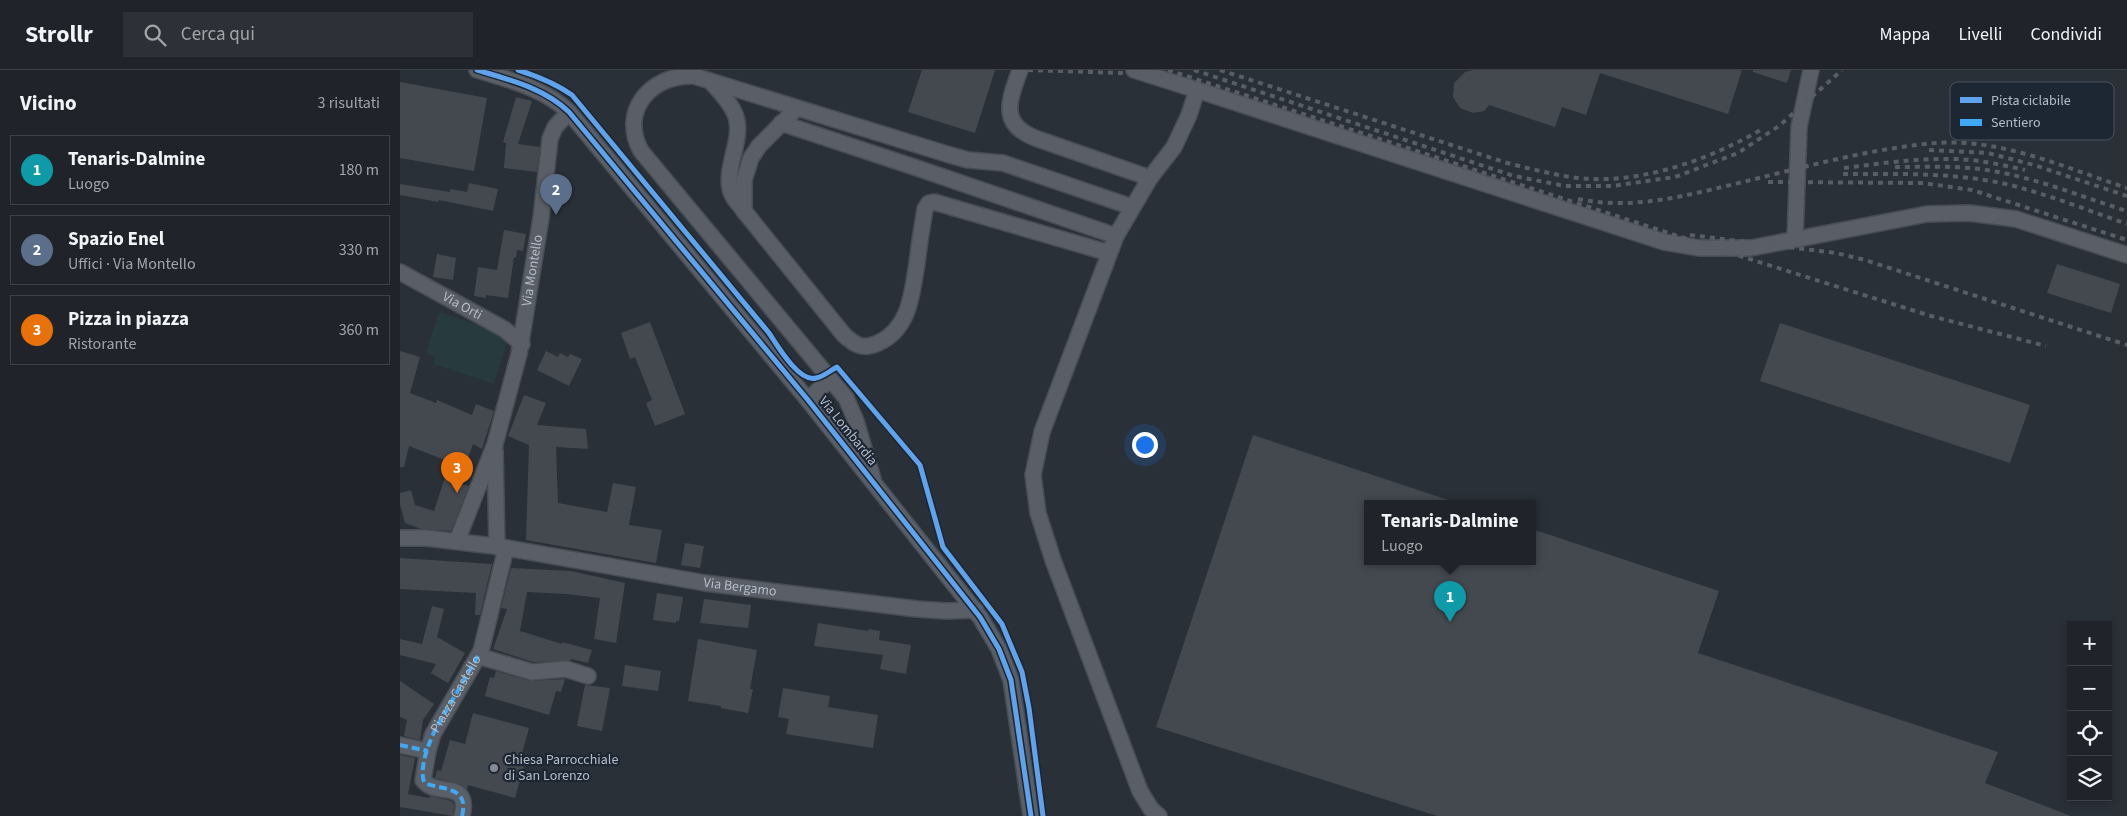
<!DOCTYPE html>
<html lang="it">
<head>
<meta charset="utf-8">
<style>
	:root { --surface:#20242a; --page:#2d3036; --text:#f1f3f6; --muted:#a2a4a8; --line:#3d4147; --accent:#848b96 }
	body { margin:0; font-family:"Source Sans 3",sans-serif; background:var(--page); color:var(--text) }
	.controls { position:absolute; right:15px; bottom:15px; display:grid; overflow:hidden; border-radius:0px; box-shadow:0 2px 8px #0003 }
	.controls button { width:45px; height:45px; display:grid; place-items:center; padding:0; border:0; border-bottom:1px solid var(--line); background:var(--surface); color:var(--text); font:25px sans-serif }
	.you { position:absolute; left:744px; top:374px; width:18px; height:18px; margin:-12px; border:4px solid #fff; border-radius:50%; background:#1a73e8; box-shadow:0 0 0 8px #1a73e833 }
	.badge { display:grid; place-items:center; width:32px; height:32px; border-radius:50%; background:var(--accent); color:#fff; font-size:16px; font-weight:700 }
	.pin { position:absolute; translate:-50% -41px; filter:drop-shadow(0 1px 2px #0008) }
	.pin::after { content:''; position:absolute; top:26px; width:18px; height:15px; background:inherit; clip-path:polygon(0 0,100% 0,50% 100%) }
	.popup { position:absolute; left:964px; top:430px; width:172px; height:65px; box-sizing:border-box; display:grid; place-content:center; border-radius:0px; background:var(--surface); filter:drop-shadow(0 1px 4px #0005); font-size:16px; white-space:nowrap; color:var(--muted) }
	.popup b { font-size:19px; color:var(--text) }
	.popup::after { content:''; position:absolute; left:50%; top:100%; margin-left:-10px; border:10px solid transparent; border-top-color:var(--surface) }
	.list { margin:0; padding:0; list-style:none }
	h2 { display:flex; justify-content:space-between; align-items:center; height:65px; margin:0; padding:0 20px; font-size:21px }
	h2 small { font-size:16px; font-weight:400; color:var(--muted) }
	.list li { display:grid; grid-template-columns:32px 1fr auto; gap:15px; align-items:center; box-sizing:border-box; height:70px; margin:0 10px 10px; padding:0 10px; border:1px solid var(--line); border-radius:0px }
	.list b { display:block; font-size:19px; white-space:nowrap }
	.list p { margin:0; font-size:16px; white-space:nowrap; color:var(--muted) }
	.list em { font-size:16px; font-style:normal; color:var(--muted) }
	.icon { flex:none; width:28px; height:28px; fill:none; stroke:currentColor; stroke-width:2; stroke-linecap:round; stroke-linejoin:round }
	.map { position:relative; flex:none; width:1727px; height:746px; overflow:hidden }
	header { display:flex; align-items:center; gap:30px; box-sizing:border-box; height:70px; padding:0 25px; background:var(--surface); border-bottom:1px solid var(--line) }
	header strong { font-size:24px }
	nav { display:flex; gap:28px; margin-inline-start:auto; font-size:18px }
	.search { width:350px; height:45px; background:var(--page); display:flex; align-items:center; gap:12px; box-sizing:border-box; padding:0 18px; border-radius:0px; color:var(--muted); font-size:19px }
	main { display:flex }
	aside { flex:1; background:var(--surface) }
	.map>svg:first-child { display:block }
	.green { fill:#273a3e }
	.building { fill:#444950 }
	.lines { fill:none; stroke-linecap:round; stroke-linejoin:round }
	.minor-casing { stroke:#484c53; stroke-width:18 }
	.minor { stroke:#5a5e66; stroke-width:15 }
	.rail { stroke:#595d64; stroke-width:4; stroke-dasharray:5 5; stroke-linecap:butt }
	.quiet { stroke:#3fa9f5; stroke-width:4; stroke-dasharray:8 4; stroke-linecap:butt }
	.cycleway-casing { stroke:#1d2633; stroke-width:8 }
	.cycleway { stroke:#60a3ed; stroke-width:5 }
	.poi-dot { fill:#848b96; stroke:#1d2633; stroke-width:2 }
	.labels { text-anchor:middle; dominant-baseline:central; stroke-width:4.5; stroke-linejoin:round; paint-order:stroke }
	.street-label { font-size:14px; fill:#b4bcc9; stroke:#1d2633 }
	.poi-label { font-size:14px; fill:#b4bcc9; stroke:#1d2633; text-anchor:start }
	.key { fill:#1d2633; stroke:#4a5360; stroke-width:1 }
	.key-label { font-size:14px; fill:#b4bcc9 }
</style>
</head>
<body>
<header>
<strong>Strollr</strong>
<div class="search"><svg class="icon" aria-label="search" viewBox="0 0 24 24"><circle cx="10" cy="10" r="6"/><path d="M15 15l6 6"/></svg>Cerca qui</div>
<nav><a>Mappa</a><a>Livelli</a><a>Condividi</a></nav>
</header>
<main>
<aside>
<h2>Vicino<small>3 risultati</small></h2>
<ul class="list">
<li><span class="badge" style="background:#0f9aa8">1</span><div><b>Tenaris-Dalmine</b><p>Luogo</p></div><em>180 m</em></li>
<li><span class="badge" style="background:#5c6f8a">2</span><div><b>Spazio Enel</b><p>Uffici · Via Montello</p></div><em>330 m</em></li>
<li><span class="badge" style="background:#e8710a">3</span><div><b>Pizza in piazza</b><p>Ristorante</p></div><em>360 m</em></li>
</ul>
</aside>
<div class="map">
<svg width="1727" height="746" viewBox="0 0 1727 746">
	<rect width="100%" height="100%" fill="#2a3038"/>
	<path class="green" d="M39,242L109,265L94,314L33,294L35,286L26,283Z"/>
	<path class="building" d="M522,0H595L575,63L508,42Z
		M1073,0H1342L1328,44L1200,3L1186,45L1162,37L1155,57L1089,35L1084,41L1073,43L1060,38L1053,27L1054,13L1065,2Z
		M1353,0H1391L1387,13L1353,2Z
		M0,12L87,28L74,101L0,88Z
		M116,27L132,31L118,74L140,77L137,102L104,98L106,73L103,72Z
		M69,113L98,119L93,141L39,130L38,132L0,125V114L50,122V119L67,122Z
		M104,160L126,164L123,181L117,180L116,188L114,187L108,228L86,225V228L74,226L78,197L97,200Z
		M37,184L56,188L53,210L33,207Z
		M1657,194L1720,214L1711,243L1647,223Z
		M250,252L285,344L255,356L246,333L252,330L235,287L230,289L221,263Z
		M1380,253L1630,335L1610,393L1360,311Z
		M0,281L20,287L10,323L36,333L37,330L72,345L76,334L94,341L82,379L73,374L59,413L69,416L51,461L21,459L5,453L0,434V423L11,420L15,435L34,441L50,392L9,376L4,397H0Z
		M146,281L158,287L160,283L168,287L170,284L182,289L169,316L137,300Z
		M124,325L146,333L137,355L186,359L188,379L156,377L158,433L207,442L213,413L236,417L229,455L262,460L256,493L126,470L129,375L108,366Z
		M853,365L1051,431V433H968V491H1132V459L1319,521L1298,583L1598,682L1585,713L1671,746H1037L756,657Z
		M285,473L304,476L300,498L281,495Z
		M0,488L92,494L80,545H75L76,523L0,519Z
		M111,498L171,501L225,513L216,573L194,569L200,528L167,524L127,522L120,561L162,574V572L192,580L188,593L171,589L170,591L133,592L93,579L107,539L101,538Z
		M257,523L283,527L279,551H276V553L253,550Z
		M304,529L351,535L348,558L300,553Z
		M32,536L44,539L37,567L65,583L48,613L31,603L36,594L0,585V569L22,574Z
		M418,553L468,561L469,559L480,561L479,570L511,575L506,604L480,599L483,585L414,576Z
		M298,569L357,580L350,619H353L348,643L321,638V636L288,631Z
		M225,595L261,601L258,621L222,616Z
		M96,601L130,611L165,609L161,622L156,621L149,645L85,626L90,607L94,608Z
		M0,611L34,634L23,650L20,670L4,666L7,650L0,647Z
		M185,615L210,618L202,661L177,656Z
		M383,618L430,626L428,637L478,645L473,678L386,664L389,649L378,647Z
		M73,643L129,658L119,694L124,696L115,728L68,715L67,720L60,714L35,708L37,700L41,701L50,670L65,674Z
		M0,685L15,688L8,724L29,728L30,726L52,731L54,735L53,746L0,737Z"/>
	<g class="lines">
		<defs>
			<g id="minor">
				<path d="M77,0C110,10 144,18 169,42L408,330L580,547L599,579L611,610L631,746"/>
				<path d="M620,0C610,29 598,53 635,68L750,108"/>
				<path d="M734,0L797,20L789,45L774,77L750,108L716,166L642,362L633,405L638,443L653,490L740,721L751,739L759,746"/>
				<path d="M312,13C320,22 330,32 335,44C345,69 323,97 331,122C333,129 340,135 344,141"/>
				<path d="M797,20L1264,172L1299,178H1351L1527,144L1569,143L1616,149L1727,185"/>
				<path d="M397,38L359,76L351,88L344,110V141L444,265C455,275 463,280 478,273C510,259 512,223 517,193C519,175 522,157 525,139L529,133L534,132L709,183"/>
				<path d="M381,53L517,98L716,166"/>
				<path d="M1395,169L1399,57L1411,0"/>
				<path id="s1" d="M0,202L104,259L122,274"/>
				<path d="M408,330L430,309"/>
				<path d="M95,380L97,476"/>
				<path d="M473,409L456,351L446,328L241,81C219,41 251,4 294,6L550,85L568,90L603,93L732,137"/>
				<path id="s2" d="M0,468H26L102,477L305,513L517,539L546,541L576,540"/>
				<path id="s3" d="M57,471L95,374L119,284L141,148L150,69L155,57L169,42"/>
				<path d="M78,586L132,602L166,599L188,606"/>
				<path d="M0,675L28,681"/>
				<path id="s4" d="M62,746C71,708 35,728 23,710L28,681L33,664L81,581L106,478"/>
			</g>
		</defs>
		<use href="#minor" class="minor-casing"/>
		<use href="#minor" class="minor"/>
		<path class="rail" d="M628,0L753,4L776,7
			M768,0L1327,182L1531,246L1646,276
			M794,0L1114,106L1165,116H1212L1275,107L1338,83L1379,56L1442,0
			M820,0L1107,93C1131,99 1154,105 1178,108C1241,115 1311,89 1364,58
			M1529,80L1588,83L1634,95L1727,126
			M1495,97C1529,97 1565,95 1598,102C1642,110 1685,128 1727,141
			M1444,98C1477,94 1510,89 1544,89C1571,88 1598,94 1625,100
			M1443,104C1500,104 1559,102 1614,116C1652,126 1690,141 1727,154
			M1368,112L1523,113L1572,120L1727,170
			M1178,129C1235,141 1292,124 1347,111C1408,96 1474,78 1536,73C1601,68 1666,98 1727,118
			M1290,165L1436,183L1465,190L1727,275"/>
		<path class="quiet" d="M0,675L28,681
			M62,746C69,718 47,720 27,714L24,712C19,697 29,673 35,660L78,586"/>
		<defs>
			<path id="cycleway" d="M77,0C110,10 144,18 169,42L408,330L580,547L599,579L611,610L631,746
				M118,0C137,6 155,13 172,25L369,263C377,275 399,313 416,308C423,307 431,300 437,297L520,395L543,477L602,554L622,602L629,638L643,746"/>
		</defs>
		<use href="#cycleway" class="cycleway-casing"/>
		<use href="#cycleway" class="cycleway"/>
	</g>
	<circle class="poi-dot" cx="94" cy="698" r="5"/>
	<g class="labels">
		<g class="street-label">
			<text stroke="none"><textPath href="#s3" startOffset="282">Via Montello</textPath></text>
			<text stroke="none"><textPath href="#s1" startOffset="71">Via Orti</textPath></text>
			<text transform="translate(448 361) rotate(51)">Via Lombardia</text>
			<text stroke="none"><textPath href="#s2" startOffset="344">Via Bergamo</textPath></text>
			<text stroke="none"><textPath href="#s4" startOffset="156">Piazza Castello</textPath></text>
		</g>
		<g class="poi-label">
			<text x="104" y="690">Chiesa Parrocchiale<tspan x="104" dy="16">di San Lorenzo</tspan></text>
		</g>
	</g>
	<rect x="1550" y="12" width="164" height="58" rx="8" class="key"/>
	<rect x="1560" y="27" width="22" height="6" fill="#60a3ed"/>
	<rect x="1560" y="49" width="22" height="7" fill="#3fa9f5"/>
	<g class="key-label">
		<text x="1591" y="35">Pista ciclabile</text>
		<text x="1591" y="57">Sentiero</text>
	</g>
</svg>
<div class="controls">
<button>+</button>
<button>−</button>
<button><svg class="icon" aria-label="locate" viewBox="0 0 24 24"><circle cx="12" cy="12" r="6"/><path d="M12 2v4M12 18v4M2 12h4M18 12h4"/></svg></button>
<button><svg class="icon" aria-label="layers" viewBox="0 0 24 24"><path d="M12 4l9 5-9 5-9-5zM3 14l9 5 9-5"/></svg></button>
</div>
<div class="you"></div>
<div class="pin badge" style="left:1050px;top:552px;background:#0f9aa8">1</div>
<div class="popup"><b>Tenaris-Dalmine</b>Luogo</div>
<div class="pin badge" style="left:156px;top:145px;background:#5c6f8a">2</div>
<div class="pin badge" style="left:57px;top:423px;background:#e8710a">3</div>
</div>
</main>
</body>
</html>
